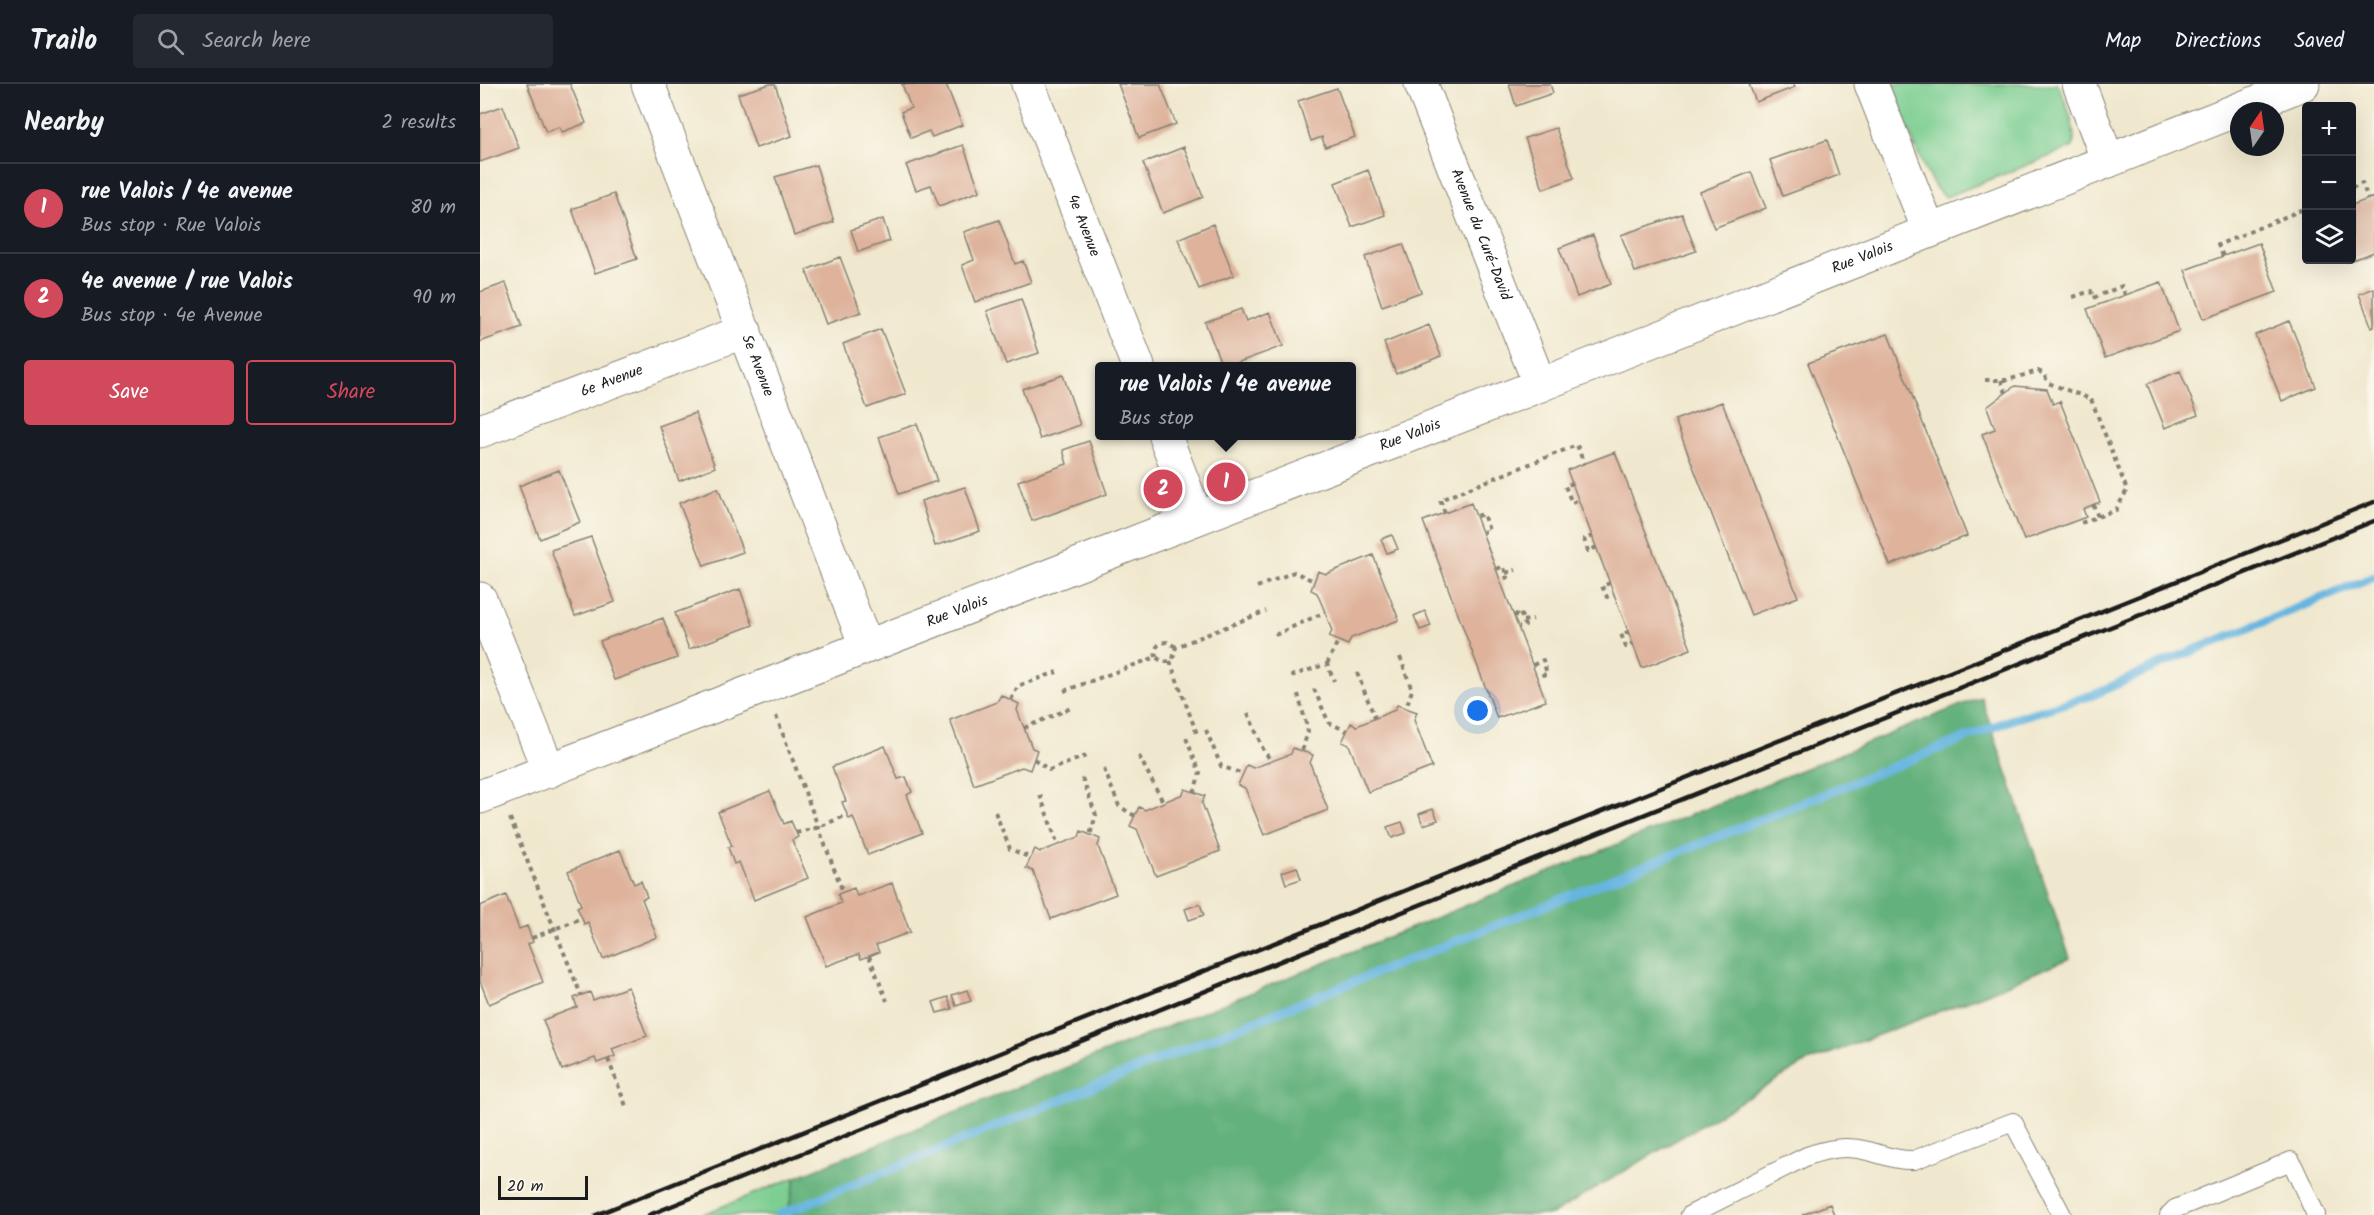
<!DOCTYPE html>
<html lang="en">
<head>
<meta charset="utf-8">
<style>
	:root { --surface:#171b24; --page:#242831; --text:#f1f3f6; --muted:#9ea1a6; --line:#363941; --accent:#d1495b }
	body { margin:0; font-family:Kalam,sans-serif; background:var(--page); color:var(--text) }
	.controls { position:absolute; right:18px; top:18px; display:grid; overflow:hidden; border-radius:6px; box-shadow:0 6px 24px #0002 }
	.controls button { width:54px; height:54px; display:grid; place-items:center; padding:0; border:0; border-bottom:2px solid var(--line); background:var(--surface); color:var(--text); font:30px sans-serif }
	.compass { position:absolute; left:1750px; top:18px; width:54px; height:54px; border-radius:50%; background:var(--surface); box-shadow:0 6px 24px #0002; rotate:13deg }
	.scale { position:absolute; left:18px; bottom:15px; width:90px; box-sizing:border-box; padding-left:6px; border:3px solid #1c1c1c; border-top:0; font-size:16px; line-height:21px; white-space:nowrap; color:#1c1c1c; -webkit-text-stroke:4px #fbf7ec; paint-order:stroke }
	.you { position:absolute; left:998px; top:627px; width:21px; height:21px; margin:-15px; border:4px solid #fff; border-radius:50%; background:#1a73e8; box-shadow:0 0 0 9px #1a73e833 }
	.badge { display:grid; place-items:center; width:39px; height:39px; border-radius:50%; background:var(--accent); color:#fff; font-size:20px; font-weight:700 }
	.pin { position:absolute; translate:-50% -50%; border:3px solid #fff; box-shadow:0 2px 6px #0006 }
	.popup { position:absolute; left:615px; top:278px; width:261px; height:78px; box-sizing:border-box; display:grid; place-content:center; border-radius:6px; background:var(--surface); filter:drop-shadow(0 2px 4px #0005); font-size:20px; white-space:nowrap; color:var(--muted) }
	.popup b { font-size:22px; color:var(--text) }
	.popup::after { content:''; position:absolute; left:50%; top:100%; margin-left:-12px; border:12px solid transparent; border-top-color:var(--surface) }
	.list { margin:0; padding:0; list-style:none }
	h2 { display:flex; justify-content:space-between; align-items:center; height:78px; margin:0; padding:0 24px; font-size:26px }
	h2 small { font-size:20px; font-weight:400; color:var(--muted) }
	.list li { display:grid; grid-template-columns:39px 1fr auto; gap:18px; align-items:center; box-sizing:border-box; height:90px; padding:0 24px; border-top:2px solid var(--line) }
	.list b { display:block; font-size:22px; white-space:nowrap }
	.list p { margin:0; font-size:20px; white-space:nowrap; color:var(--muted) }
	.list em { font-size:20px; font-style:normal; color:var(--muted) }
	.actions { display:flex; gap:12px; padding:18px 24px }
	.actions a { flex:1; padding:14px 0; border:2px solid var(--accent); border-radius:6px; text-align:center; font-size:21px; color:var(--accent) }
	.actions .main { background:var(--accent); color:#fff }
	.icon { flex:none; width:33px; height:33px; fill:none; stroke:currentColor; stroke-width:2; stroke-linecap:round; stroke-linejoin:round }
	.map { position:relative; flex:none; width:1894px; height:1131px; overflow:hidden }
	header { display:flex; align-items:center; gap:36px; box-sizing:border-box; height:84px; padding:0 30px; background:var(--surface); border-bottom:2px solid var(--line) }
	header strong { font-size:28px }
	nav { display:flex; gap:33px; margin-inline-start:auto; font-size:21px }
	.search { width:420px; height:54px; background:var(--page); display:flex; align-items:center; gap:15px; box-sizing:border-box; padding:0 21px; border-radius:6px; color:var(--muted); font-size:22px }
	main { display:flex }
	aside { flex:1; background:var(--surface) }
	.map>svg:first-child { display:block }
	.green { fill:#7bce91; stroke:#4c7556; stroke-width:1.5 }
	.forest { fill:#64b17b; stroke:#40664c; stroke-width:1.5 }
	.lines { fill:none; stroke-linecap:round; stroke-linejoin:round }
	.stream { stroke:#66b5e0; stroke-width:9 }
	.building { fill:#deb29b }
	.service-casing { stroke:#868275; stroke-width:20 }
	.minor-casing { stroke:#868275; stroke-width:35 }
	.tertiary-casing { stroke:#868275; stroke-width:35 }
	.path { stroke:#868275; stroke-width:4; stroke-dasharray:4.5 4.5; stroke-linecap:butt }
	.service { stroke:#fff; stroke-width:18 }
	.minor { stroke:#fff; stroke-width:33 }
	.tertiary { stroke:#fff; stroke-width:33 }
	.rail { stroke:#1c1c1c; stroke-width:4.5 }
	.labels { text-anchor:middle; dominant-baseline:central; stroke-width:4.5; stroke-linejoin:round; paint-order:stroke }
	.street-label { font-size:15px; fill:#1c1c1c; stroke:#fbf7ec }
</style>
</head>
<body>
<header>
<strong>Trailo</strong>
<div class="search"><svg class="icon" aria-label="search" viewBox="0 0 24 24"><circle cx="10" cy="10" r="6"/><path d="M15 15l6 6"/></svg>Search here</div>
<nav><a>Map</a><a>Directions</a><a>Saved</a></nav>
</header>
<main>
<aside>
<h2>Nearby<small>2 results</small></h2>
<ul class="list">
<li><span class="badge">1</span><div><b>rue Valois / 4e avenue</b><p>Bus stop · Rue Valois</p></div><em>80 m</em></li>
<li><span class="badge">2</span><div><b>4e avenue / rue Valois</b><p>Bus stop · 4e Avenue</p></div><em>90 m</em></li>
</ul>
<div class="actions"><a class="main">Save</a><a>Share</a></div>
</aside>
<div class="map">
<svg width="1894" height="1131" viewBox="0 0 1894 1131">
	<rect width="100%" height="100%" fill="#fbf7ec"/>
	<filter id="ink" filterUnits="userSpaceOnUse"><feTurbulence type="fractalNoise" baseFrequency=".0167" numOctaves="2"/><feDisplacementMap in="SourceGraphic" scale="12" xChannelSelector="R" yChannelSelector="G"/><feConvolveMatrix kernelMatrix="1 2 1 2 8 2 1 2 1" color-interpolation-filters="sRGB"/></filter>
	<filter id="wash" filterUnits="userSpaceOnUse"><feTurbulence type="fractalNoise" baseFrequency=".008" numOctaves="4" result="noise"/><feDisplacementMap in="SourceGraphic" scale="24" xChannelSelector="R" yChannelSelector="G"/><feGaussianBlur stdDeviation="1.35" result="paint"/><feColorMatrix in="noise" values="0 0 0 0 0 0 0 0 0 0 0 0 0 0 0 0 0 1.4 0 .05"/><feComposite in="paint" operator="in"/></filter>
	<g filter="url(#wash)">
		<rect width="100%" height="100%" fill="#f0e8ce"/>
		<path class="green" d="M1412,0H1578C1586,21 1597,41 1593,63L1466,113C1446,105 1421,23 1412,0Z
			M316,1093L307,1131H221Z"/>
		<path class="forest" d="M1501,613L1590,874L1505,910L1325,979L1071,1131H307L316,1093Z"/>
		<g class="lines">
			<path class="stream" d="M299,1131L710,963L1533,635L1613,611L1690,576L1894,493"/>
		</g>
		<g id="blocks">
			<path class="building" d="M47,0H90L106,39L82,48L79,43L66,48Z
				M290,0H295L312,52L276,64L258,10Z
				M422,0H466L482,41L452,53L449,47L431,54L421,28L431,24Z
				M638,0H680L696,40L659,54Z
				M1029,0H1070L1073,9L1036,22Z
				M1269,0H1314L1315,3L1276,18Z
				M857,4L875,53L845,63L842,53L831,57L818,17Z
				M23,22L39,64L0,78V30Z
				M1076,44L1094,94L1063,105L1045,54Z
				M1347,56L1359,91L1303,112L1290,76Z
				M483,61L500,107L459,122L451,101L436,106L426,81Z
				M704,63L723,113L683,129L663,79Z
				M336,81L354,138L314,151L295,93Z
				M888,86L905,131L872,143L855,99Z
				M1271,88L1286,124L1234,144L1220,108Z
				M134,110L157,175L115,189L92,125Z
				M1894,113V168L1867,178L1866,176H1872V121Z
				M1202,130L1216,167L1155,188L1141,151Z
				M403,135L410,157L378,168L371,146Z
				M519,136L535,180L543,177L551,198L495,218L482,181L494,176L484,148Z
				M733,140L754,191L719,205L698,155Z
				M1113,151L1131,200L1097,213L1079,164Z
				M1779,159L1797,208L1723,235L1705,186Z
				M923,160L941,208L902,222L885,173Z
				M360,173L381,228L346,240L326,186Z
				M1681,198L1699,247L1625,274L1607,225Z
				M26,199L42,243L0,258V208Z
				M1894,204V243L1892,244L1879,210Z
				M541,215L559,269L526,280L507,227Z
				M761,225L766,237L790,228L803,262L748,282H742L725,238Z
				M1809,237L1836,303L1802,317L1775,251Z
				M949,241L961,272L916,290L904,259Z
				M401,245L426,310L387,324L363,260Z
				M1408,250L1487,452L1410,481L1328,279Z
				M1700,287L1718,331L1685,344L1667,300Z
				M583,291L600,341L560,355L542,305Z
				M1535,302L1567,305L1573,320L1580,317L1620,418L1603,425L1606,433L1544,456L1502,350L1515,345L1507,323Z
				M1242,318L1318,513L1271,531L1195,336Z
				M215,329L235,383L199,397L179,342Z
				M437,340L457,397L419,410L399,353Z
				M609,357L627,410L552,437L538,397L587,380L583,366Z
				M1135,368L1211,565L1162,584L1087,386Z
				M79,386L100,438L60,455L39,402Z
				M485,403L500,447L455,462L441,417Z
				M238,404L263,468L224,482L199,419Z
				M991,419L1066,617L1017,634L943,437Z
				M912,451L918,465L907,469L901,455Z
				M111,453L135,518L95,532L71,466Z
				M893,471L919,536L871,554L868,561L849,553L852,547L845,528L837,509L831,506L838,487L846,490Z
				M260,505L273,541L209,565L195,529Z
				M945,527L951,542L940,546L934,532Z
				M183,534L197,574L134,596L120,557Z
				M521,611L539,620L537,626L552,664L557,666L550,686L542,683L494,701L470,636L517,618Z
				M917,621L937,628L934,636L952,683L888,708L869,661L862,658L871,639L877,642L915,626Z
				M405,662L418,695L426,693L432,708L427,711L442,749L388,771L373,733L369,735L362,718L366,717L352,683Z
				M813,664L833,671L830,679L848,726L784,751L765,704L758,701L767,681L773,684L811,670Z
				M705,705L725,712L722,719L740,767L676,792L657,745L650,742L659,723L665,726L703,710Z
				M290,707L304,740L311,737L318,753L312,756L328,794L274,816L259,778L254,780L248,763L252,762L238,728Z
				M953,725L958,736L943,741L939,730Z
				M922,738L926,749L912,754L907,743Z
				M601,747L620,755L618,762L636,810L571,835L553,787L546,784L555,765L560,768L599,753Z
				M140,766L154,800L161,797L167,813L162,815L177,853L123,875L108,838L104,840L102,834L97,823L101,821L88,787Z
				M817,783L821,795L806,800L802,788Z
				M412,799L430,848L396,861L399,868L389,872L381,875L379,870L346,882L327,833L361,819L358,810L374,804L377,812Z
				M26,811L39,845L47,842L53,858L48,860L63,898L9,920L0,897V822Z
				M720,820L724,831L709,836L705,825Z
				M148,903L167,952L132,965L135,972L128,975L117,979L115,974L82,986L63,936L97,923L94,914L110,908L113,916Z
				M487,906L491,917L476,922L472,911Z
				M468,913L472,925L457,929L453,918Z
				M1350,1120L1354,1131H1322Z"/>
		</g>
	</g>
	<g filter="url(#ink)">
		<use href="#blocks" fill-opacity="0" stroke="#868275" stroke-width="1.5"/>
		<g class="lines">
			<defs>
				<path id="service" d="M1210,1131L1327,1072C1347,1065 1366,1061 1388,1067C1404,1071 1417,1077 1434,1076L1533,1038L1582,1131
					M1689,1131L1695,1125L1811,1077L1836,1131"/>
				<g id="minor">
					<path id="s1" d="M168,0L386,562"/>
					<path id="s2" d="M548,0L658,282"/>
					<path id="s3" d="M941,0L1060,301"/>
					<path d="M1391,0L1449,147"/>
					<path d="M1599,0L1628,77"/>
					<path id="s4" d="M0,347L265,247"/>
					<path d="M685,352L717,434"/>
					<path d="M0,515L69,687"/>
				</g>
				<g id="tertiary">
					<path id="s5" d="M0,713L1060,301L1823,0"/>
				</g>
			</defs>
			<use href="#service" class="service-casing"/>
			<use href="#minor" class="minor-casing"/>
			<use href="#tertiary" class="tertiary-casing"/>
			<path class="path" d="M1872,104L1882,99L1888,115
				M1743,172L1738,161L1826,124
				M1593,213L1611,207L1613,214L1642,202L1645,211
				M1505,296H1527L1558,287L1564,290L1568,299L1611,315L1647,406L1636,426L1598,440
				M1521,296L1526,309
				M1093,399L1085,402L1092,419L1099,416
				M1613,420L1618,433
				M965,429L960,416L1097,361L1104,380
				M997,432L1003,430L1009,446L1003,448
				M1113,452L1104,455L1108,467L1117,463
				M1017,485L1023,482L1028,493L1021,496
				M1026,489L1036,486
				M1130,499L1122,502L1127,513L1134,510
				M777,503L814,488L834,497
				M1034,532L1040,528L1045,542L1039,543
				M1043,537L1053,535
				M1149,548L1141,550L1146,563L1153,559
				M795,551L845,528
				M676,573C674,564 678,558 687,558L696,563
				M920,573L932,606L926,624
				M690,577L717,650
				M847,580L858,557
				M1053,581L1063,576L1067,590L1057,592
				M877,589L895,634
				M811,592L847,580L854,597
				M834,605L849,639L867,647
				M584,607L676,573C682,578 686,579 693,575L696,563L786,527
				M818,610L828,647L822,667
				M531,616L538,602L577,588
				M768,629L783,665L791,677
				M296,632L363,808
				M544,644L591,624
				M726,646L741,682L763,690
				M706,654L720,689L714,708
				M659,672L683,718
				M554,675L569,686L609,671
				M624,685L639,722L655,732
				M602,694L616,731L610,751
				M560,711L578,761
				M515,728L530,765L551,774
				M30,734L101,911
				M316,749L339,743L367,731
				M52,854L102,834
				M389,872L407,917
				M128,975L146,1022"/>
			<use href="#service" class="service"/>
			<use href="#minor" class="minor"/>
			<use href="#tertiary" class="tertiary"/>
			<path class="rail" d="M116,1131L1894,418
				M169,1131L1894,437"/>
		</g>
	</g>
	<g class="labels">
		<g class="street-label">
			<text stroke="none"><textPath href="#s2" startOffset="152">4e Avenue</textPath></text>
			<text stroke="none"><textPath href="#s3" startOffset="162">Avenue du Curé-David</textPath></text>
			<text stroke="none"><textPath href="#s5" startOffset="1484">Rue Valois</textPath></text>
			<text stroke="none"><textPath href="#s1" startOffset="302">5e Avenue</textPath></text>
			<text stroke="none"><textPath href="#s4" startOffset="141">6e Avenue</textPath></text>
			<text stroke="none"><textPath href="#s5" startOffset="998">Rue Valois</textPath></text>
			<text stroke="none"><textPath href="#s5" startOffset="512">Rue Valois</textPath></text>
		</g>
	</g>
</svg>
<div class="controls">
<button>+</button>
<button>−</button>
<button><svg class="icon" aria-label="layers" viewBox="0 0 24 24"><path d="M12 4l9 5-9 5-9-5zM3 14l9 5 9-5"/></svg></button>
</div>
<svg class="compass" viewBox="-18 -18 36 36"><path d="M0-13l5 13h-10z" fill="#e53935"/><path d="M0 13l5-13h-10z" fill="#9ea1a6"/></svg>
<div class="scale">20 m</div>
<div class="you"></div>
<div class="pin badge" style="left:746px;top:398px">1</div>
<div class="popup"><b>rue Valois / 4e avenue</b>Bus stop</div>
<div class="pin badge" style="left:683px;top:405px">2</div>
</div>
</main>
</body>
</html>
